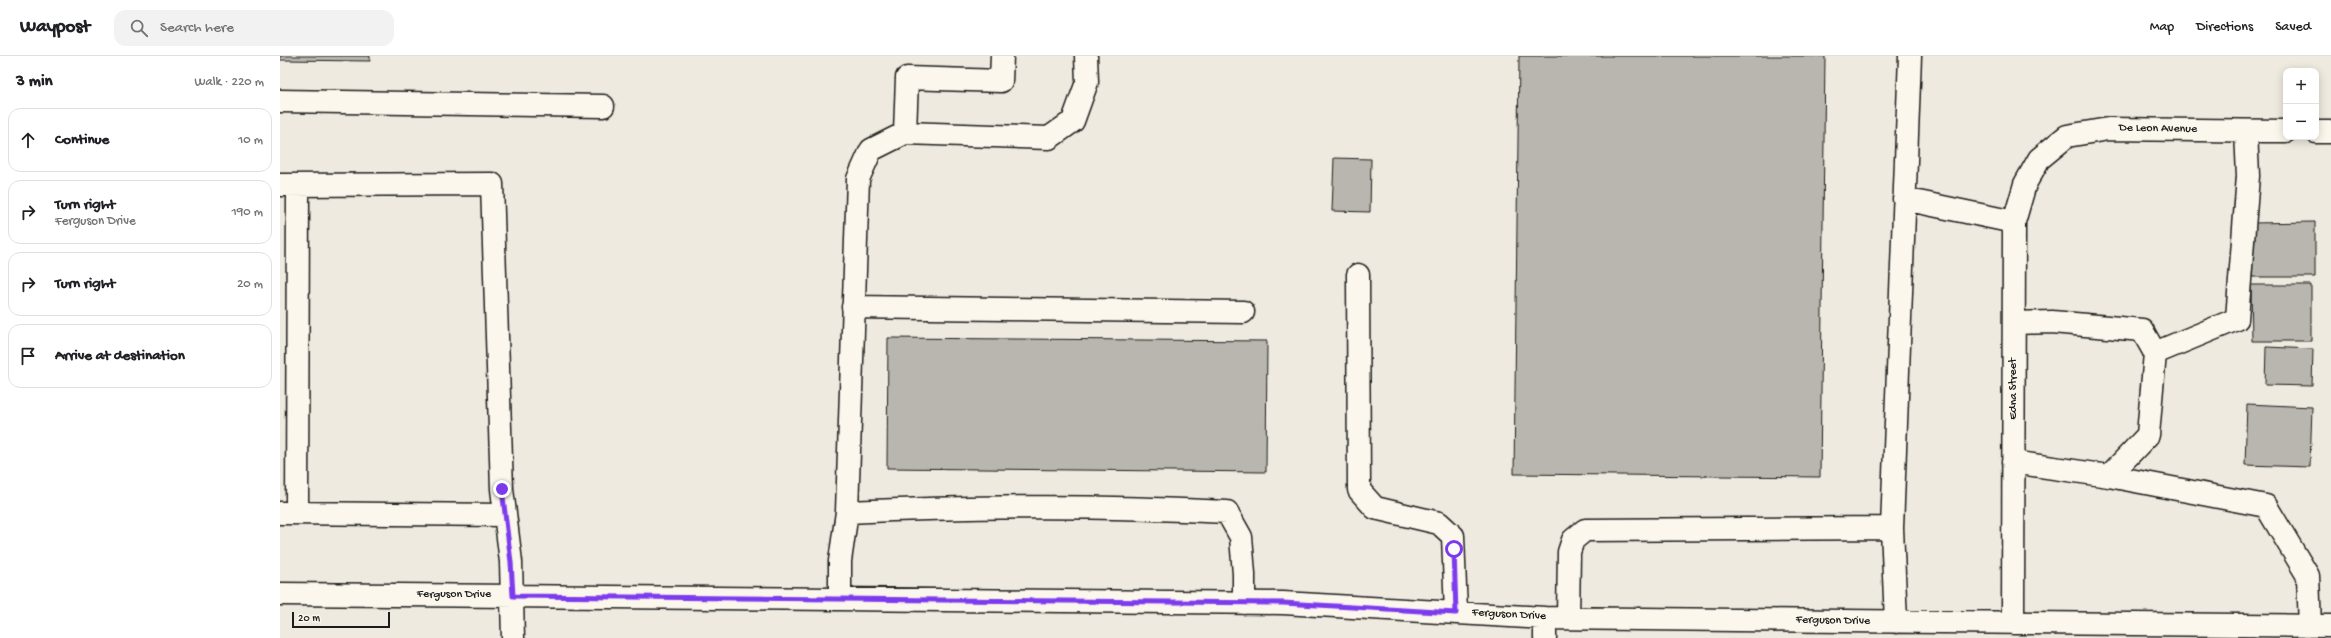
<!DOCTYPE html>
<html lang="en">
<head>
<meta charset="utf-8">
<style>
	:root { --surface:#fff; --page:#f2f2f2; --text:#202124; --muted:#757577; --line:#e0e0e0 }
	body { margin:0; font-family:"Gochi Hand",sans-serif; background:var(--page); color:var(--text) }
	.controls { position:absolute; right:12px; top:12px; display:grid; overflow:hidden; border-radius:8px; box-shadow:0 2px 10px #0003 }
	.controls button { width:36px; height:36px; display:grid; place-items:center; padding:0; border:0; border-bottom:1px solid var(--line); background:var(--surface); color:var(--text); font:20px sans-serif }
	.scale { position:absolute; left:12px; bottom:10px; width:98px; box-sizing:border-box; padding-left:4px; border:2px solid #1c1c1c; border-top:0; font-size:11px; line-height:14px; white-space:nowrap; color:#1c1c1c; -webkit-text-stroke:3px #fbf7ec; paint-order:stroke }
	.stop { position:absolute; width:12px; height:12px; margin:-9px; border:3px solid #7c3aed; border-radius:50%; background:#fff }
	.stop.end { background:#7c3aed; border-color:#fff; box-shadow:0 1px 4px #0008 }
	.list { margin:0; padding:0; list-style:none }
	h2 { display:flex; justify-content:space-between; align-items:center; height:52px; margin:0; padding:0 16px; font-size:17px }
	h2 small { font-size:13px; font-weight:400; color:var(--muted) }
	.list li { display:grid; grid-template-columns:26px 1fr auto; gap:12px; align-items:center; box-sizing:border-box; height:64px; margin:0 8px 8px; padding:0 8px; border:1px solid var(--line); border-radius:12px }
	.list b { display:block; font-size:15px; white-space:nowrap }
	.list p { margin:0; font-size:13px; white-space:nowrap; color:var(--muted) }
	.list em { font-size:13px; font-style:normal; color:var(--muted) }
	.icon { flex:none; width:22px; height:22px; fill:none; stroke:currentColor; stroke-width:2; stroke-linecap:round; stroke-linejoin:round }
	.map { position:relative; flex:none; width:2051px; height:582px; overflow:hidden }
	header { display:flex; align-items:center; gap:24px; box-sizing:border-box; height:56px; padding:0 20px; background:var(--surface); border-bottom:1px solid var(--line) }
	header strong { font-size:19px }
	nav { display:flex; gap:22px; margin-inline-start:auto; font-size:14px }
	.search { width:280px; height:36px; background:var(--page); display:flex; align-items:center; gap:10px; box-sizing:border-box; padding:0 14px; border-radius:12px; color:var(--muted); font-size:15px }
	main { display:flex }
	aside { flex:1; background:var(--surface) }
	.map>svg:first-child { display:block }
	.building { fill:#b9b6af; stroke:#1c1c1c }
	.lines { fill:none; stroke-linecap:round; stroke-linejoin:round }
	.minor-casing { stroke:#1c1c1c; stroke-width:25 }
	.minor { stroke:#fbf7ec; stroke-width:22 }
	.route { stroke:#7c3aed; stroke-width:5 }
	.labels { text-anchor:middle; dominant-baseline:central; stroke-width:3; stroke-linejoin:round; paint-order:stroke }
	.street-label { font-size:12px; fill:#1c1c1c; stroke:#fbf7ec }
</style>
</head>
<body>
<header>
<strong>Waypost</strong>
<div class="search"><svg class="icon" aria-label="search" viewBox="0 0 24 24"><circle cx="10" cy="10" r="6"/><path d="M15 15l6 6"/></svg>Search here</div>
<nav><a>Map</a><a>Directions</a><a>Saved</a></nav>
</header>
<main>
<aside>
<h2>3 min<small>Walk · 220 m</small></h2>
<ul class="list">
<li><svg class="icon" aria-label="ahead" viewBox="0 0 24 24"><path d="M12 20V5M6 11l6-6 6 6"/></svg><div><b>Continue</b></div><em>10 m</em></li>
<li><svg class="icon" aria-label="right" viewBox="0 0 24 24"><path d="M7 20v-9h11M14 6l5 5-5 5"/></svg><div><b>Turn right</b><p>Ferguson Drive</p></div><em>190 m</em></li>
<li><svg class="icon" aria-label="right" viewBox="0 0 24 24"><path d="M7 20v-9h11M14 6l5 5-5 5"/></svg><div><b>Turn right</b></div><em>20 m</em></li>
<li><svg class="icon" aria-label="arrive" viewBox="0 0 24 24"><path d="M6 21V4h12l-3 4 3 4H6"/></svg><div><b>Arrive at destination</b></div></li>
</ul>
</aside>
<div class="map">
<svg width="2051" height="582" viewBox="0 0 2051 582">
	<rect width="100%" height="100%" fill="#eeeadf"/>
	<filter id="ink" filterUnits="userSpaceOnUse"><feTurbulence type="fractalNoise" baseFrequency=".025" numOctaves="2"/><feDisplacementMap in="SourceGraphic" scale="8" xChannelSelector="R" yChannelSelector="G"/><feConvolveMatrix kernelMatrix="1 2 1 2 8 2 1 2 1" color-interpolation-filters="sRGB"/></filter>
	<g filter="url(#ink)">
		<path class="building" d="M0,0H90V5L0,4Z
			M1239,0H1545L1540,421L1234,418Z
			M1054,102L1091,103L1090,156L1052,155Z
			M2035,166V221H1972V167Z
			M1971,229H2031V285H1972Z
			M608,282L987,285L986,416L607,412Z
			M1986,291L2033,293L2032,330L1985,329Z
			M1967,348L2032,351L2030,411L1965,409Z"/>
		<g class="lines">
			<defs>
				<path id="minor" d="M0,45L323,50
					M2036,76H2051
					M625,77L627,22L721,25L722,0
					M0,129L212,128L222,433L231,506L233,582
					M1624,143L1734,166
					M1078,219L1079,434L1095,452L1159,467L1173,480L1176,557
					M573,251L963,256
					M1734,267L1772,266L1862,274L1875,297L1868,379L1829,420
					M1875,297L1957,263L1968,120L1966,75
					M1733,406L1829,420L1986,450L2028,520L2030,570
					M567,456L578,123L591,94L625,77L769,82L793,65L807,26L806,0
					M0,457L225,459
					M17,457L18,129
					M1612,472L1630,0
					M0,538L1003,547L1265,562L2051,570
					M560,543V505L567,456C693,450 820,449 947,456L961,481L964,518V547
					M1265,562V582
					M1288,562L1289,496L1293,484L1305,474L1612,472L1616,566
					M1733,567L1734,166L1745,128L1759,103L1787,80L1828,73L2006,75"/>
			</defs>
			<use href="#minor" class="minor-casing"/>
			<use href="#minor" class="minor"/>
		</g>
	</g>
	<g class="lines" filter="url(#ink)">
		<path class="route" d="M222,433L231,506L233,540L1003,547L1176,557L1174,493"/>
	</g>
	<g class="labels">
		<g class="street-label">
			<text transform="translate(1878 73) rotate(1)">De Leon Avenue</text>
			<text transform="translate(1734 333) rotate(-90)">Edna Street</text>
			<text x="174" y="539">Ferguson Drive</text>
			<text transform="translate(1229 559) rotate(3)">Ferguson Drive</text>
			<text transform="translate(1553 565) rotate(1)">Ferguson Drive</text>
		</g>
	</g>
</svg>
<div class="controls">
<button>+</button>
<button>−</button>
</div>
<div class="scale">20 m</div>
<div class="stop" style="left:1174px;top:493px"></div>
<div class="stop end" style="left:222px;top:433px"></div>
</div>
</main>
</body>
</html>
